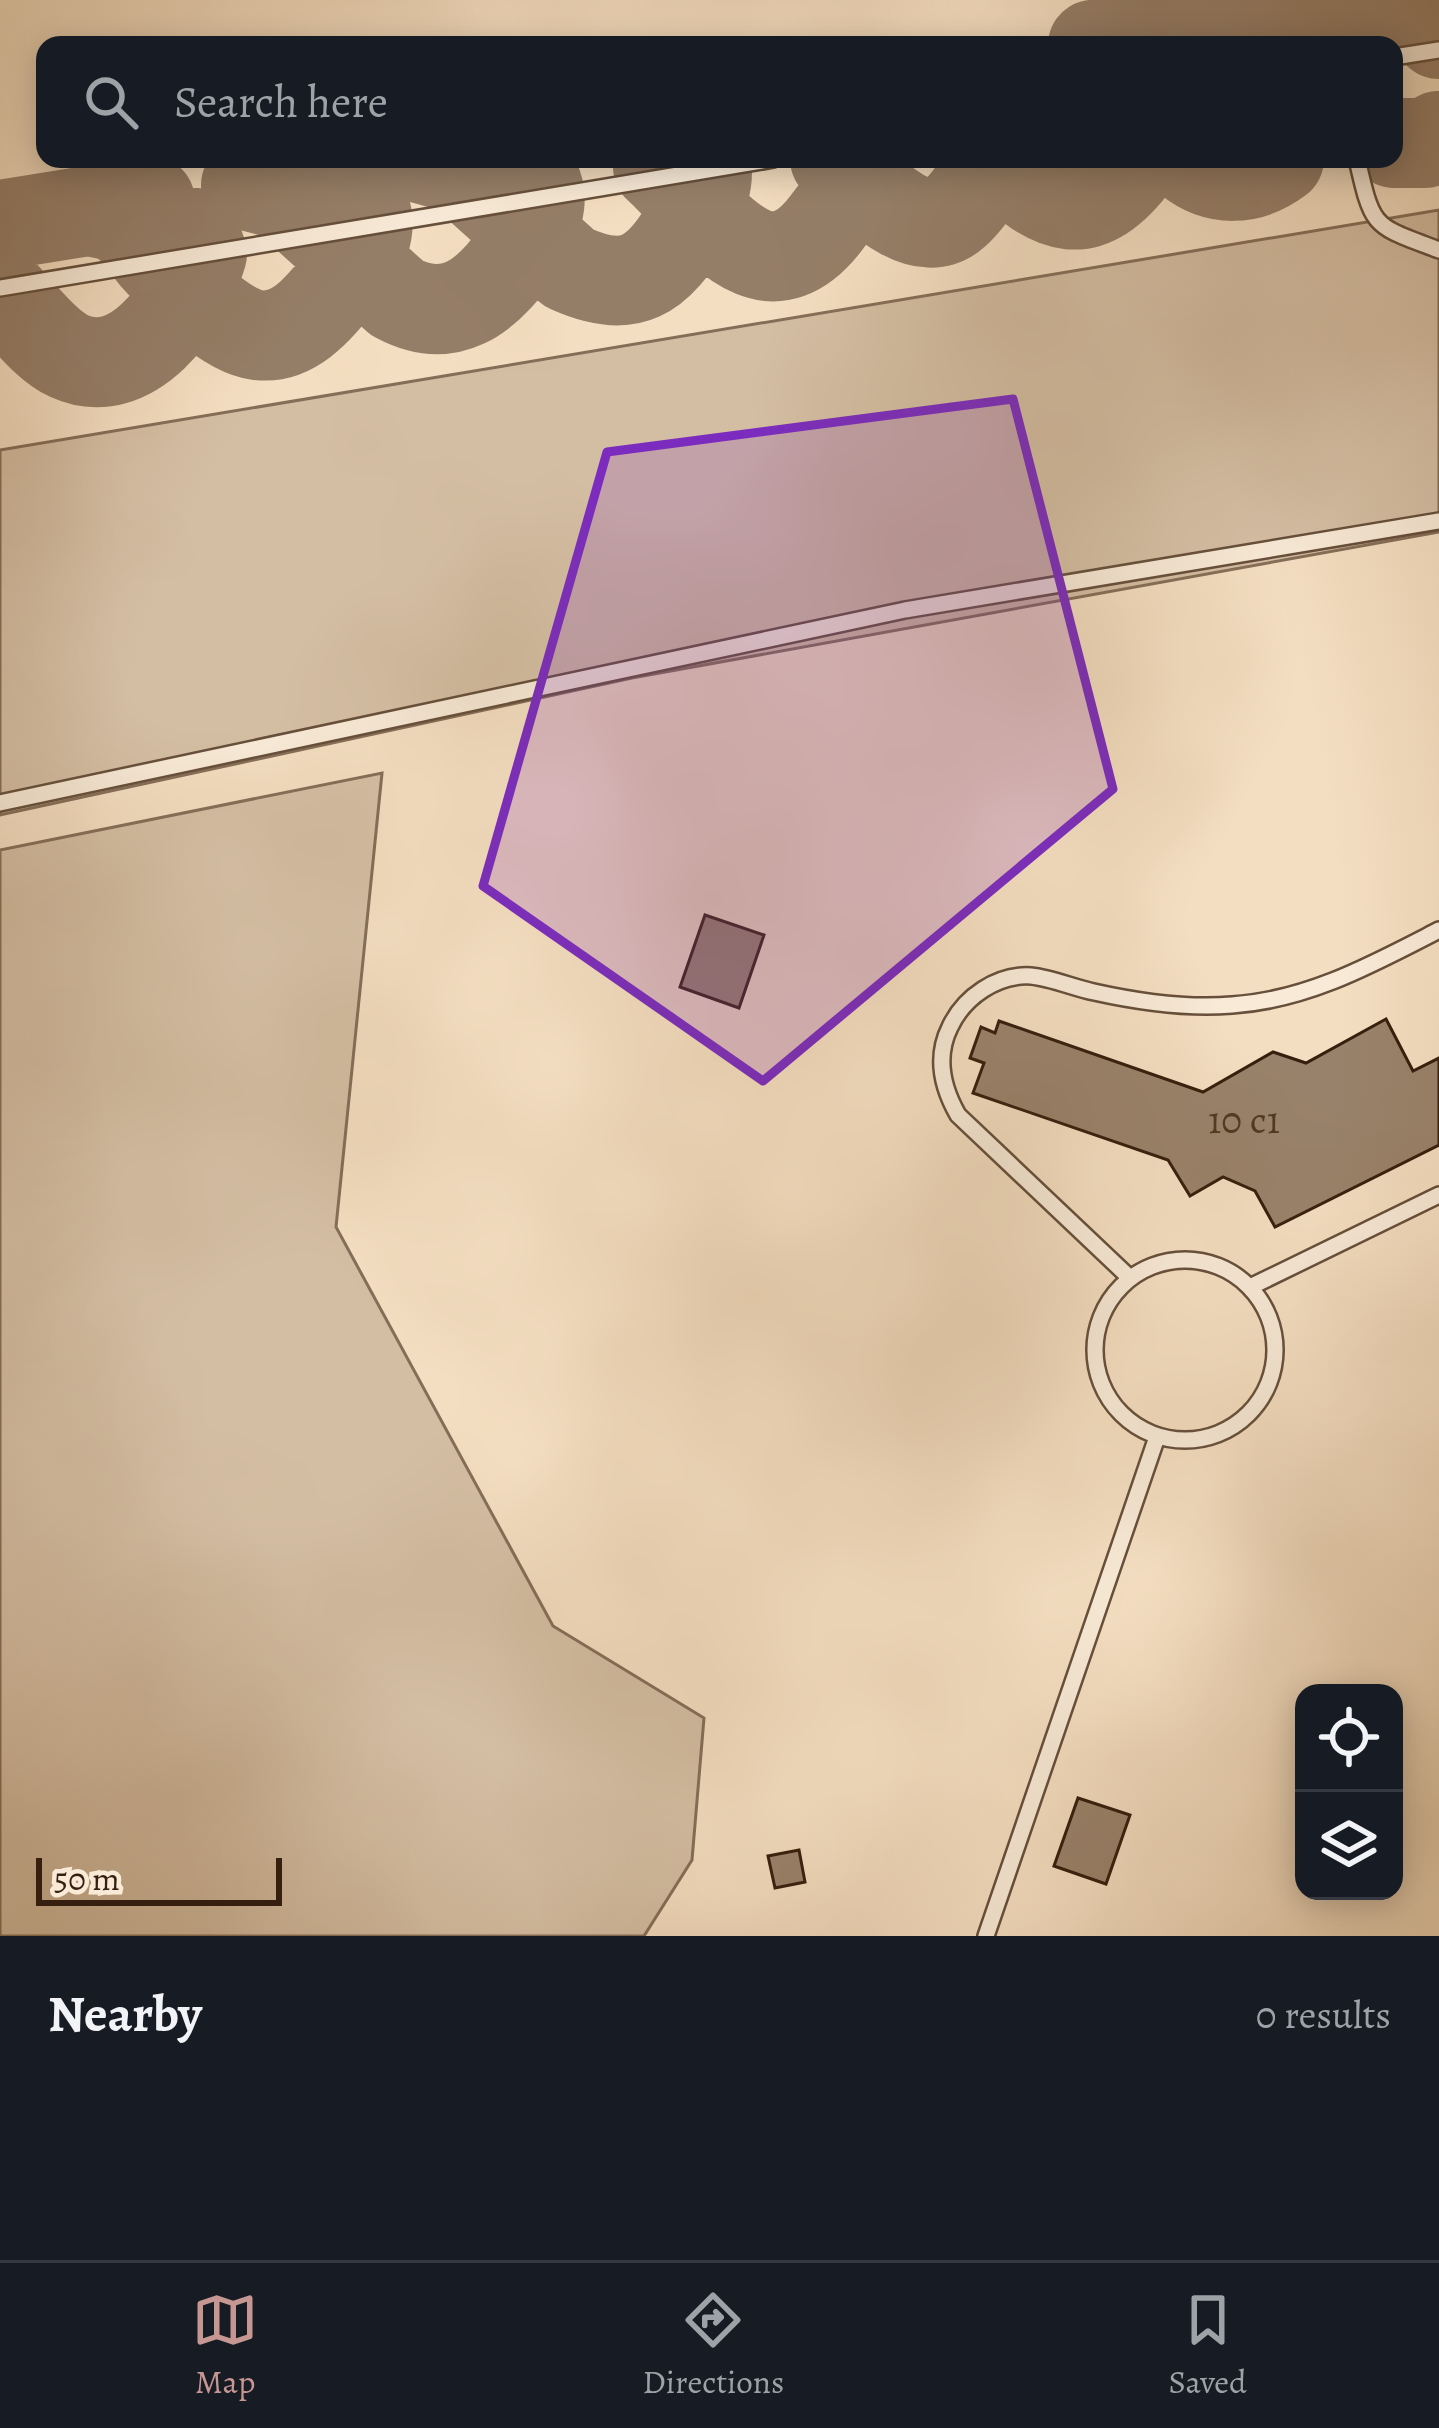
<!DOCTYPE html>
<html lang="en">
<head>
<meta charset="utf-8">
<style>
	:root { --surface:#171b24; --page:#20242c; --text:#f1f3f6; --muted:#9ea1a6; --line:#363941; --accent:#c59692 }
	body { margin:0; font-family:Alegreya,serif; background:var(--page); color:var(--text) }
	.controls { position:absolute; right:36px; bottom:36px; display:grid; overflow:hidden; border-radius:24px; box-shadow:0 6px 30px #0003 }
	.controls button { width:108px; height:108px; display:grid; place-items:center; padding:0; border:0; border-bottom:3px solid var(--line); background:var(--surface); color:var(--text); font:60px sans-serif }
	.scale { position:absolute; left:36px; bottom:30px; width:246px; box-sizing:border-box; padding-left:12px; border:6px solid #361f0e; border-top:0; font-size:33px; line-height:42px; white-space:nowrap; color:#361f0e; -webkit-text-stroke:9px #f8ead7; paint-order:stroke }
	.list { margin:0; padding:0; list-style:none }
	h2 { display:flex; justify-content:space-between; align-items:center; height:156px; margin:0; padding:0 48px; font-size:51px }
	h2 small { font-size:39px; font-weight:400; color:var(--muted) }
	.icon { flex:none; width:66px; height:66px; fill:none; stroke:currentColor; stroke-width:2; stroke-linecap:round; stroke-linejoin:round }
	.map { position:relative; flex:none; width:1439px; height:1936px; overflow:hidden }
	.search { position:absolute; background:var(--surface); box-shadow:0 6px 30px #0003; left:36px; right:36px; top:36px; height:132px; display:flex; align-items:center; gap:30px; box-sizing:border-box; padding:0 42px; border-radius:24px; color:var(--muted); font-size:45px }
	.sheet { height:324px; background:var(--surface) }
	nav { display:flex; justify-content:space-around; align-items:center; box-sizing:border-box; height:168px; border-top:3px solid var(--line); background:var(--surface); font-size:33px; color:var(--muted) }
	nav a { display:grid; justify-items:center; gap:6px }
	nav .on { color:var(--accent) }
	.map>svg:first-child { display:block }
	.green { fill:#d4bea3; stroke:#856e58; stroke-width:3 }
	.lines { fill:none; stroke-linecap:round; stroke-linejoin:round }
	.taxiway { stroke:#957e68; stroke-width:90 }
	.building { fill:#99826b; stroke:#361f0e; stroke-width:3 }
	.service-casing { stroke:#664f3b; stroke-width:20 }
	.service { stroke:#f8ead7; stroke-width:15 }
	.marked { fill:#7b2cbf; fill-opacity:0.2; stroke:#7b2cbf; stroke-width:9; stroke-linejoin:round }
	.labels { text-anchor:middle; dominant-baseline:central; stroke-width:10; stroke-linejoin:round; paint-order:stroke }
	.number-label { font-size:39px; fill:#4f3825 }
</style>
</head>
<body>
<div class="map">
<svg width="1439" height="1936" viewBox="0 0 1439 1936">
	<rect width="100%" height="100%" fill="#f4dec1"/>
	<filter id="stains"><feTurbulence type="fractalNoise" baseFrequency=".00167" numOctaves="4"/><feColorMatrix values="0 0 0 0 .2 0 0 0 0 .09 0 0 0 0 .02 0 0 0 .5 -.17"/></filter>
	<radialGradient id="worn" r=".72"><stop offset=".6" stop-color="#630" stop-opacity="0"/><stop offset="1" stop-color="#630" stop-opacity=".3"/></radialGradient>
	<path class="green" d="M1439,210V532L632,678L0,815V450Z
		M382,773L336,1227L553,1626L704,1718L692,1860L644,1936H0V850Z"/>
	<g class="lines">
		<path class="taxiway" d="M1393,0L1408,6L1439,34
			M1093,45L1363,0
			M1394,143H1425L1439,136
			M423,159L459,169L569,268C631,296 658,276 690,221C702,201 710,183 706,159
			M835,159C862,182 917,247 955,213C971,199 983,176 996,159
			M999,159C1052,211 1088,228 1138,159
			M1188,159C1216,182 1250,181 1279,159
			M658,167C708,213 763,307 827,222C842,202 859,184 867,159
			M246,185L283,195L397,298C450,326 486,297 516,255C539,223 556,185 514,159
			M89,211C100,213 115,215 124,222C136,230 146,246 155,257C178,282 224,331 257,335C294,340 319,308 340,282C380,234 381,190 313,174
			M0,225L150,201
			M0,291C21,311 43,344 69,356C132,385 187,307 202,254L195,233"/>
	</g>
	<path class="building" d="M705,915L764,935L739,1008L680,987Z
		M1386,1019L1413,1071L1439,1058V1145L1275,1227L1255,1191L1223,1177L1190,1196L1168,1160L973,1093L984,1063L970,1058L981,1027L995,1033L999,1021L1203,1092L1273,1052L1306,1063Z
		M1078,1798L1130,1815L1106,1884L1054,1866Z
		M799,1850L805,1882L775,1888L768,1856Z"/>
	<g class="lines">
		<defs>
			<path id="service" d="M1394,57L1439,50
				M1357,159C1373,230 1373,225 1439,250
				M0,288L774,159
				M0,803L905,610L1439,521
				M1095 1350a90 90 0 1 1 180 0a90 90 0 1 1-180 0Z
				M1130,1278L958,1115C942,1087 935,1057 950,1027C964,997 997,974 1031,976C1052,978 1074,988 1094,992C1139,1002 1186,1009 1232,1005C1308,1000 1373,964 1439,930
				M1250,1287L1439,1195
				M986,1936L1157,1437"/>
		</defs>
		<use href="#service" class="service-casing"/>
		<use href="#service" class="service"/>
	</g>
	<path class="marked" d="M1013,399L1113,789L763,1081L483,886L607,452Z"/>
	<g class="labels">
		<g class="number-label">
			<text x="1244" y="1119">10 с1</text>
		</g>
	</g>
	<rect width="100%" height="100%" filter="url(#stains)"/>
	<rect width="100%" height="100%" fill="url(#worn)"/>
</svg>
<div class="controls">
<button><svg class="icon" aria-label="locate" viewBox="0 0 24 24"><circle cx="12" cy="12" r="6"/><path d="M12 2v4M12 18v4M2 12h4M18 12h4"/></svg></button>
<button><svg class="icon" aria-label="layers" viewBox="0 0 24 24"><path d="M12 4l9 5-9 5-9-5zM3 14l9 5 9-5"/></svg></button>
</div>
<div class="scale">50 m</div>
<div class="search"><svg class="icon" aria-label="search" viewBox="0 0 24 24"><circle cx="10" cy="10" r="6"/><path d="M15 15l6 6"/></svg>Search here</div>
</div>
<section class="sheet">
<h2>Nearby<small>0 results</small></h2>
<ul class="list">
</ul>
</section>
<nav>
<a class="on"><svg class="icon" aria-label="map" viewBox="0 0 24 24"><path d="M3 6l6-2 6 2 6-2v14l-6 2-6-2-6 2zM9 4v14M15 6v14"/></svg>Map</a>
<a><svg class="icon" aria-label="directions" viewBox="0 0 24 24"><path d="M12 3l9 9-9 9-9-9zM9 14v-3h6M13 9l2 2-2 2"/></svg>Directions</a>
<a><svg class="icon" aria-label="saved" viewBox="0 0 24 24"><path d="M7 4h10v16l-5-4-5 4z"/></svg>Saved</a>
</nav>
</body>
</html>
